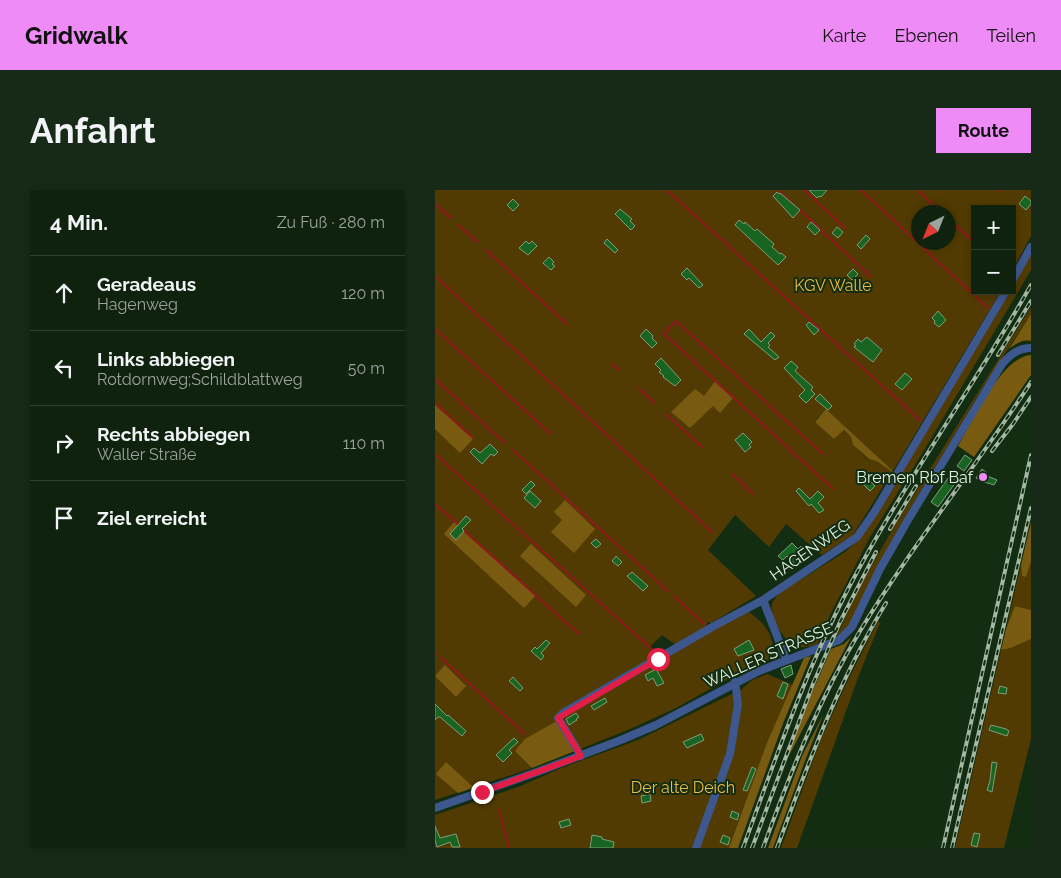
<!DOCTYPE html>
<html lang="de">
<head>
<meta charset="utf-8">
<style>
	:root { --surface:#0e220e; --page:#172a17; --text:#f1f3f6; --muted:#9ba49e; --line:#2e3f2e; --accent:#ef8bf7 }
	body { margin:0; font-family:Raleway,sans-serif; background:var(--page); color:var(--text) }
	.controls { position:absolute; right:15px; top:15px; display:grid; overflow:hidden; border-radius:0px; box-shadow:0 2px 8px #0003 }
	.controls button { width:45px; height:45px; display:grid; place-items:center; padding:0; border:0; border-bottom:1px solid var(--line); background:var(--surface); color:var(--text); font:25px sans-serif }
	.compass { position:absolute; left:476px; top:15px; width:45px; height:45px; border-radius:50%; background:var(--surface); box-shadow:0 2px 8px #0003; rotate:223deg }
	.stop { position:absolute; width:15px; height:15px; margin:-11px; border:4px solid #e11d48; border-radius:50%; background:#fff }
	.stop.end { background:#e11d48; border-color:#fff; box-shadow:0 1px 5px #0008 }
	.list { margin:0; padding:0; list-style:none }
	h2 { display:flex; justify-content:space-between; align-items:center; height:65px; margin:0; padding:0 20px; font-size:21px }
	h2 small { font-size:16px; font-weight:400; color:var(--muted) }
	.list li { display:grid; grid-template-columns:32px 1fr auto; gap:15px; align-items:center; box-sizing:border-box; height:75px; padding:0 20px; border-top:1px solid var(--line) }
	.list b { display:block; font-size:19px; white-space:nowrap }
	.list p { margin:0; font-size:16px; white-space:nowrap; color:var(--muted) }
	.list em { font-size:16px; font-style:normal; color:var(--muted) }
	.icon { flex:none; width:28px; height:28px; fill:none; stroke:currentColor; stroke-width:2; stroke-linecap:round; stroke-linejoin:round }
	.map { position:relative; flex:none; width:596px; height:658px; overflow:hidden; border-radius:0px }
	header { display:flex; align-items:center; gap:30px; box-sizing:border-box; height:70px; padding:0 25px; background:var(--accent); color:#111 }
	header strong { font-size:24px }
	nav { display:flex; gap:28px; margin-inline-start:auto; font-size:18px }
	.intro { display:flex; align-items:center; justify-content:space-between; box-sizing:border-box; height:120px; padding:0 30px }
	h1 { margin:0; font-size:35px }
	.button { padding:12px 22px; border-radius:0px; background:var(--accent); color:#111; font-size:18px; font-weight:700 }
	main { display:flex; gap:30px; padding:0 30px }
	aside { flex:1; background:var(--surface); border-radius:0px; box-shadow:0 2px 8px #0003 }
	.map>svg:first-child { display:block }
	.green { fill:#523b02; fill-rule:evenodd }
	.forest { fill:#785b11 }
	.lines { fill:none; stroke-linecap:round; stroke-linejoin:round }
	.stream { stroke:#91181f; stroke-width:2 }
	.building { fill:#196420; stroke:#7f9e7e }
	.minor { stroke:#3d578f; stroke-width:8 }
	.rail-casing { stroke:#a3b7a3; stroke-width:4 }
	.rail { stroke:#132d13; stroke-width:2; stroke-dasharray:5.5; stroke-linecap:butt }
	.route { stroke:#e11d48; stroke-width:6 }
	.poi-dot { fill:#ef8bf7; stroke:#132d13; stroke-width:2 }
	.labels { text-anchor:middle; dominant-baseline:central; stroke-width:4; stroke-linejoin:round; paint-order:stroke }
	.park-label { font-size:16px; fill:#f1bb3e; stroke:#132d13 }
	.poi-label { font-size:16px; fill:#e1f2e1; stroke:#132d13; text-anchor:end }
	.street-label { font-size:16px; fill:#e1f2e1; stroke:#132d13 }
</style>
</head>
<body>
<header>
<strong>Gridwalk</strong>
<nav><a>Karte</a><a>Ebenen</a><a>Teilen</a></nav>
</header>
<div class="intro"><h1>Anfahrt</h1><a class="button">Route</a></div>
<main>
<aside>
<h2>4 Min.<small>Zu Fuß · 280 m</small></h2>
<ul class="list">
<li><svg class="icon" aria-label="ahead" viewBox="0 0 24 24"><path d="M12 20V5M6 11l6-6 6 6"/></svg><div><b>Geradeaus</b><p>Hagenweg</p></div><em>120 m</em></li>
<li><svg class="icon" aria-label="left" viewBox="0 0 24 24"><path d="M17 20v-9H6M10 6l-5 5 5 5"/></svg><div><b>Links abbiegen</b><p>Rotdornweg;Schildblattweg</p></div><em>50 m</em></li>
<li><svg class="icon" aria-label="right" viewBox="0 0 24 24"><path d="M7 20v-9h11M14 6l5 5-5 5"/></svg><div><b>Rechts abbiegen</b><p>Waller Straße</p></div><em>110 m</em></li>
<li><svg class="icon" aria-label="arrive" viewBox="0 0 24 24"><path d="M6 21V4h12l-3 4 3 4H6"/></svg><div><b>Ziel erreicht</b></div></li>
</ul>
</aside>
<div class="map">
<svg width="596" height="658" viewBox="0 0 596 658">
	<rect width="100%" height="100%" fill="#132d13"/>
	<path class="green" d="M0,0H596V46L577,81V19H540V101H566L458,281L391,219L380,231L399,249L408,240L416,247L418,255L433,269L443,272L457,282L418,345L387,365L351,334L334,357L300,325L273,360L321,406L276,433L273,432L270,438L241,455L227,445L214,458L226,470L312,421C323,428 335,439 337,452C338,457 336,464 335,469L300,485L241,518L195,539L140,561L80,560L97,578L0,610ZM483,22H514V52H483Z
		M596,64V80L488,262L435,347L396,423L383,453C377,456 370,458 363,457C350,453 334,428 337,414C338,411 342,406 344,403L410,362L428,345L575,101H577V98Z
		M596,117V124L548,197L466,334L432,398L414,436L401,447L425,396L460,335Z
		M596,372V420L580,416L571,439L586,375L587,386L591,387Z
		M443,431L445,433L424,485L362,658H346L385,551L414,488Z
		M596,449V549L569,658H520L566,460L576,458Z
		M332,484L358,495L331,555L294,658H0V625L83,597L129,577L203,550L307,499L317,490Z"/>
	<path class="forest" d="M596,124V151C587,149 581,154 574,159Z
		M596,165V185L539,267L523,256C536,233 567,166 596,165Z
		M281,190L298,208L285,223L278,216L255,238L236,222L260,199L269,206Z
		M0,215L38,249L25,263L0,239Z
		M391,219L458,281L457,282L443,272L434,269L418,255L416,247L409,240L399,249L380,232Z
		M130,310L160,339L139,363L116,342L127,330L119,322Z
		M19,332L101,405L89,418L9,344Z
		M596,332V372L591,387L587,386L586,375Z
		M96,354L151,405L141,417L85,366Z
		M580,416L596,420V449L576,458L566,460L571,439Z
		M416,447L347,579L376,505L396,459L409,454Z
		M376,466L349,531L303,658H294L331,555L369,468Z
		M10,475L31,496L21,507L0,486Z
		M388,525L370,571L338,658H333L367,566Z
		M120,532L124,534L140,561L97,578L80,561L90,549Z
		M11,572L36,595L38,598L23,603L1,584Z"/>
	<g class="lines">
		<path class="stream" d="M232,0L486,231
			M343,0L359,15
			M369,0L410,38
			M426,0L553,118
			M482,0L506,22
			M564,0L566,2
			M0,14L16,28
			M365,20L436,87
			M514,29L540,53
			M23,35L42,52
			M51,60L132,134
			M0,86L277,342
			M0,139L116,244
			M177,174L184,180
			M1,190L69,252
			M204,199L220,213
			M0,213L38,248
			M231,224L267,257
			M78,260L234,402
			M0,264L221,463
			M388,264L241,131L229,144L398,299
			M297,284L318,304
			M0,314L24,335
			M27,339L144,444
			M239,406L269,434
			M0,463L2,465
			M6,468L90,544
			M64,619L74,658"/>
	</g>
	<path class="building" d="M374,0H392L386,7L384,6L382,8Z
		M342,2L344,4L345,3L365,20L358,28L338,6Z
		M590,6L596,11V14L591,20L584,14Z
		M78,9L84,15L78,21L72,15Z
		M185,19L197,29L195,31L200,36L196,40L180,24Z
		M304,30L309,34L310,32L320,41L322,39L339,54L337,57L345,64L346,63L351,67L343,75L300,35Z
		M376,32L385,40L380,45L372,37Z
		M402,37L408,42L403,48L397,43Z
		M431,45L435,49L426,59L422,55Z
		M172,49L183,60L180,63L169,53Z
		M91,51L94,54L97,51L102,56L93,65L84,58Z
		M114,67L119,72L117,74L120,76L116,80L108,73Z
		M252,78L268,95L264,98L254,88L252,90L246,84Z
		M418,79L423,84L417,90L412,85Z
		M503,121L511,130L504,137L499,133L500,131L497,128Z
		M374,132L384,140L379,145L371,135Z
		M211,139L218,146L217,148L222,153L217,158L205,146Z
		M314,139L326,152L336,142L340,146L333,153L335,155L333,157L344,167L340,170L309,144Z
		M432,147L447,160L438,172L419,157L421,156L419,154L423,149L426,152Z
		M226,168L246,190L240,196L228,187L229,186L224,182L226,180L220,174Z
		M356,171L363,177L360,181L378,197L376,200L380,204L371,213L364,206L370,200L349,178Z
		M470,183L477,189L467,200L460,194Z
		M385,204L397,216L393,220L380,209Z
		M308,243L317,252L314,255L316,257L310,262L300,250Z
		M55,254L63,262L59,266L56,264L47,274L35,262L39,258L45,263Z
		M530,265L537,270L529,281L522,276Z
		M547,279L552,283L550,285L562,290L559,295L546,291L541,288Z
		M426,280L428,281L429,280L436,286L433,289L440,296L435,301L425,291L426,286L423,284Z
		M516,284L523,289L503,317L496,312Z
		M96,291L100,295L91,304L87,300Z
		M364,298L375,309L383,301L389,307L383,313L389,320L384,323L376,314L374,316L361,301Z
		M95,301L106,311L100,318L89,308Z
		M31,326L36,330L27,339L29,341L21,350L15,344Z
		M161,349L166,354L161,358L156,353Z
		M357,353L363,359L366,356L373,363L361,375L352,366L348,370L343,366Z
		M181,366L187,372L183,376L177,371Z
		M197,382L213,396L208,401L192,386Z
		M111,450L115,453L106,463L109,466L106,470L96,461L100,457L102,459Z
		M314,450L319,460L303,466L299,459Z
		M356,475L358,484L350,488L346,479Z
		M221,479L229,493L222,496L218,488L213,491L210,485Z
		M78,487L88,498L85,501L74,491Z
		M348,492L353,494L348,509L342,506Z
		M565,496L572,498L571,504L563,503Z
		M170,508L172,512L159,520L156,516Z
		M0,514L12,526L13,525L31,541L27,546L5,527H3L0,530Z
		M141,523L144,527L141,529L142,530L134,535L131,529Z
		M556,535L571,539L574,541L572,546L554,540Z
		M266,544L269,550L252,558L248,552Z
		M79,548L83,552L74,560L77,563L68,572L61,565Z
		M557,572L562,573L557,602L552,600L555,591Z
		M317,577L321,579L312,601L308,600Z
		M215,604L216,611L207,613L206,606Z
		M297,621L304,624L302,630L295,627Z
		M134,629L136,635L126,638L124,632Z
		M0,636L5,648L21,644L25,657H17L15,652L2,657L0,650Z
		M539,643L545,644L542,657L536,655Z
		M157,645L167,647V649L179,652L178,658H155Z
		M288,645L295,648L293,655L285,652Z"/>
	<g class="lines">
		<path class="minor" d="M577,91L596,57
			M328,410L351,469
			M146,566L123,528L128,523L279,436L328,410L422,347L440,321L571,101
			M0,618L102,582L186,550L221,535L324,481L404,450L417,437L445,379L473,330L567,174C575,165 583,158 596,158
			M261,658L295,564L303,514L300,492"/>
		<defs>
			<path id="rail" d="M563,165L596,111
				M557,261L578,234L596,207
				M455,339L481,296
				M308,658C340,570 370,482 413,399C468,294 538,198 596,95
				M317,658L378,494L405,432L441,362
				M328,658C355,584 384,509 425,441C477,355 542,276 596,192
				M342,658C373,573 404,490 451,413
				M508,658L596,265
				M517,658L596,318"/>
		</defs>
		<use href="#rail" class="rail-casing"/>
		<use href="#rail" class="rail"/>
	</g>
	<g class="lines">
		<path class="route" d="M47,602L146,566L123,528L223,469"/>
	</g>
	<circle class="poi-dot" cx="548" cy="287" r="5"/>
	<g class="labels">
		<g class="park-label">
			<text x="398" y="95">KGV Walle</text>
			<text x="248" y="597">Der alte Deich</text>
		</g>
		<g class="poi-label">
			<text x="538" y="287">Bremen Rbf Baf</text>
		</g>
		<g class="street-label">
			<text transform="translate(375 360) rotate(-35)">HAGENWEG</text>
			<text transform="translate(333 465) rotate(-24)">WALLER STRASSE</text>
		</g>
	</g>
</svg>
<div class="controls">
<button>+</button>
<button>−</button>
</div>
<svg class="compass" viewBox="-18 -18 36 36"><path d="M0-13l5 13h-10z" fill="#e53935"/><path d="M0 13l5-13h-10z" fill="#9ba49e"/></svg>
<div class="stop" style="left:223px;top:469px"></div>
<div class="stop end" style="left:47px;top:602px"></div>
</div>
</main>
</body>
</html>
